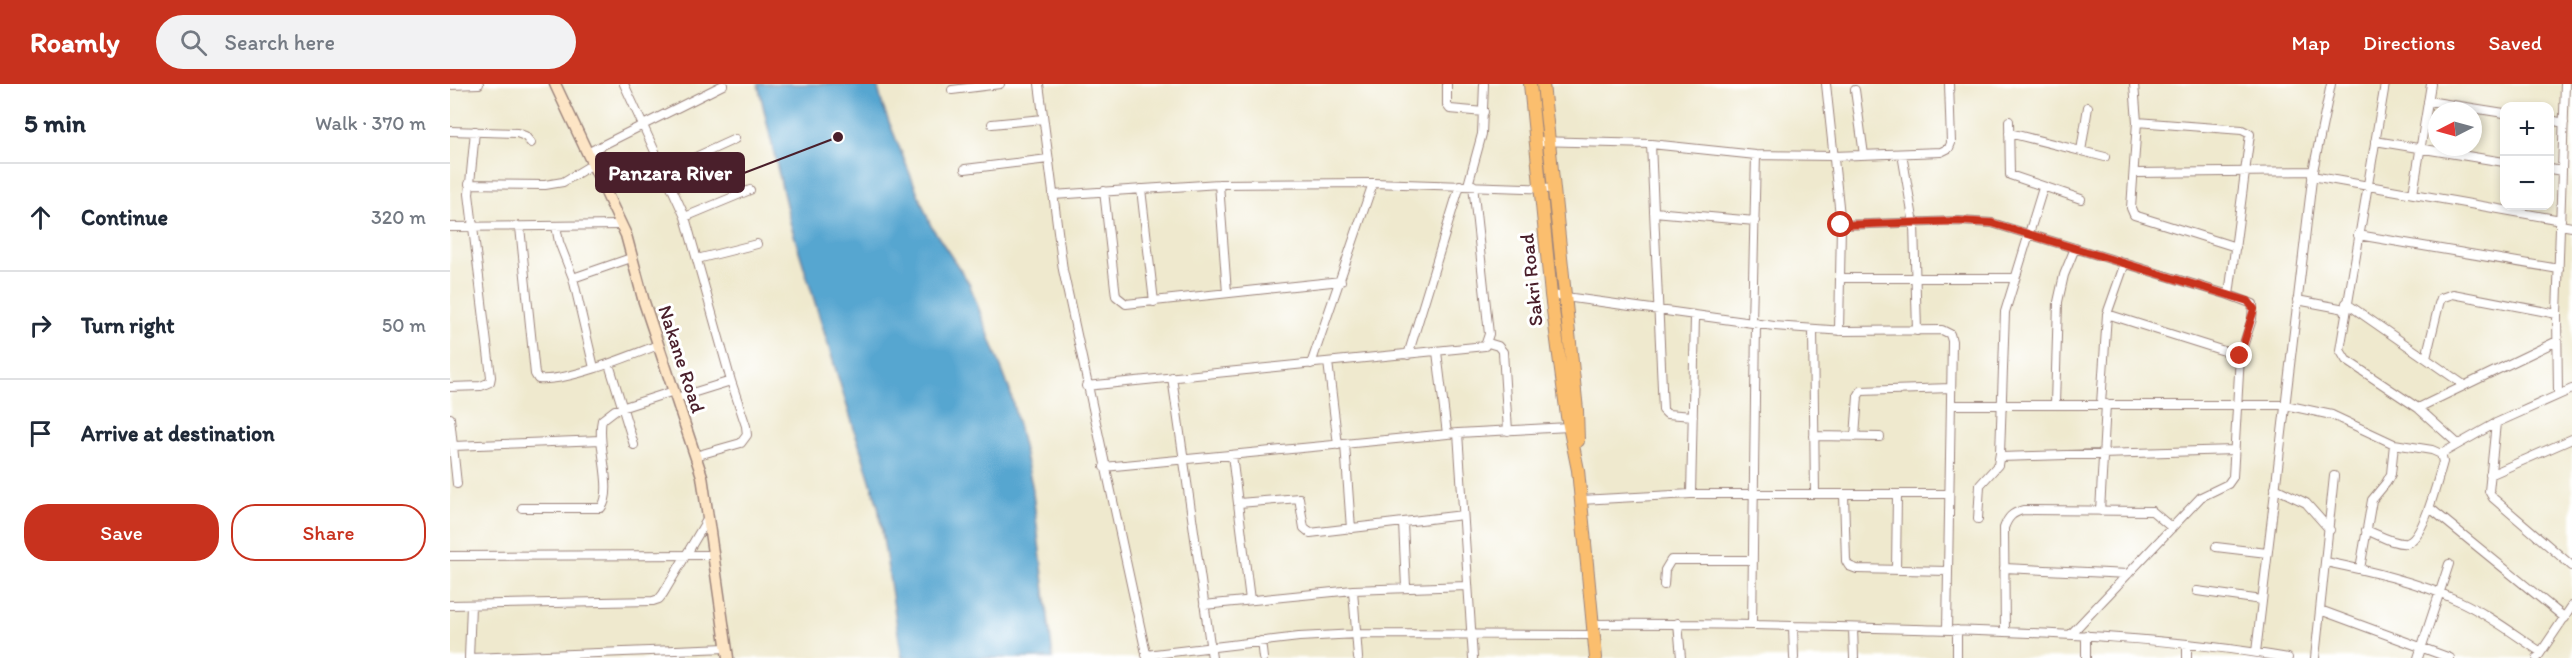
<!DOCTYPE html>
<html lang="en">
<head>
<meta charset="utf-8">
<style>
	:root { --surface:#fff; --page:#f2f2f3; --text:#1f2937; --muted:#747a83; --line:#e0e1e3; --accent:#c8321e }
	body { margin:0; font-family:Itim,sans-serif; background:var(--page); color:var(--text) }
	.controls { position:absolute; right:18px; top:18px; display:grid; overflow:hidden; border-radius:12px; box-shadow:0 3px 9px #0003 }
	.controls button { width:54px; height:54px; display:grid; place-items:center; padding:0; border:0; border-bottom:2px solid var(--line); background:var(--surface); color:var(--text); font:30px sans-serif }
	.compass { position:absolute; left:1978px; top:18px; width:54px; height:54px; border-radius:50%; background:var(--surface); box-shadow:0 3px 9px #0003; rotate:264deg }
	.stop { position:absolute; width:18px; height:18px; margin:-14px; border:4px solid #c8321e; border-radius:50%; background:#fff }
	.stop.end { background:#c8321e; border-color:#fff; box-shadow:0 2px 6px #0008 }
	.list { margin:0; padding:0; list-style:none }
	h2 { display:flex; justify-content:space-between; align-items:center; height:78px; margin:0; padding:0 24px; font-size:26px }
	h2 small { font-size:20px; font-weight:400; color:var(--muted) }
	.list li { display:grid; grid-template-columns:39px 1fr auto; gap:18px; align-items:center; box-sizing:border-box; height:108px; padding:0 24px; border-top:2px solid var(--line) }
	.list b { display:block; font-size:22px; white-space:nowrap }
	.list em { font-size:20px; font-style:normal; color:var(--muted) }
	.actions { display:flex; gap:12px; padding:18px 24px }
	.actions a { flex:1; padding:14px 0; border:2px solid var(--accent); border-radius:24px; text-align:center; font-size:21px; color:var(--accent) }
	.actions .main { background:var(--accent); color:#fff }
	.icon { flex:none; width:33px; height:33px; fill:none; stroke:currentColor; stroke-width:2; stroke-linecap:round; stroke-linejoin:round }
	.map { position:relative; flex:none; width:2122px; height:574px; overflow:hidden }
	header { display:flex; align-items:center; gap:36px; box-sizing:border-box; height:84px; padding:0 30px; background:var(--accent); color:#fff }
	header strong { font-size:28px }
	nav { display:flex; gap:33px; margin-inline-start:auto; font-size:21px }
	.search { width:420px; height:54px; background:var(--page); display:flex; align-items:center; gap:15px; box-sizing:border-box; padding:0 21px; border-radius:33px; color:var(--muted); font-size:22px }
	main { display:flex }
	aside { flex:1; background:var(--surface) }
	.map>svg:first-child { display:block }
	.water { fill:#56a6d0; stroke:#50627e; stroke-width:1.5 }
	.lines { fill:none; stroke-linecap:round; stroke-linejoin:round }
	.street-casing { stroke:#9c847c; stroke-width:10 }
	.secondary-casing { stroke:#9c847c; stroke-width:13 }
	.primary-casing { stroke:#9c847c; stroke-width:14 }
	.street { stroke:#fff; stroke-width:8 }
	.secondary { stroke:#fde5c5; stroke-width:10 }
	.primary { stroke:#fbbe6e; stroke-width:12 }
	.route { stroke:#c8321e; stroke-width:8 }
	.labels { text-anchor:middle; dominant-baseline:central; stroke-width:6; stroke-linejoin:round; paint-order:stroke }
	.street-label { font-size:20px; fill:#4a1f2b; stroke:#fff }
	.leader { fill:none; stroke:#4a1f2b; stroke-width:2 }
	.callout-dot { fill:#4a1f2b; stroke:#fff; stroke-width:2 }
	.callout { fill:#4a1f2b; stroke:#4a1f2b; stroke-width:2 }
	.callout-label { font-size:21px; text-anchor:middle; font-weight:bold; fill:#fff }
</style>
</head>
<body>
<header>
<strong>Roamly</strong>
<div class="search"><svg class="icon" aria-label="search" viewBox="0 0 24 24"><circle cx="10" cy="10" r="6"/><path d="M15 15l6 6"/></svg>Search here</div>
<nav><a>Map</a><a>Directions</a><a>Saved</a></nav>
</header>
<main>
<aside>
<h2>5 min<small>Walk · 370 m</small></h2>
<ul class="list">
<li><svg class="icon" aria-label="ahead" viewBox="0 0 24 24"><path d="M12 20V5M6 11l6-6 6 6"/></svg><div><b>Continue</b></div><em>320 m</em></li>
<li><svg class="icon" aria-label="right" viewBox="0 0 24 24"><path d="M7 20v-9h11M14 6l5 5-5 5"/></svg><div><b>Turn right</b></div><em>50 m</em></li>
<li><svg class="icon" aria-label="arrive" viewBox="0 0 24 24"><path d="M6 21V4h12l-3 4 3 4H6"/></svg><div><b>Arrive at destination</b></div></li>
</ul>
<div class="actions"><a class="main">Save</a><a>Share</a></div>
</aside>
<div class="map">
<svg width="2122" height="574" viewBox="0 0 2122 574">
	<rect width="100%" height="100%" fill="#fff"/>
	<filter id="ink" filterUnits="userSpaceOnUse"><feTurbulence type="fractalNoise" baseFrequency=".0167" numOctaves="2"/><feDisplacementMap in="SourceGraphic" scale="12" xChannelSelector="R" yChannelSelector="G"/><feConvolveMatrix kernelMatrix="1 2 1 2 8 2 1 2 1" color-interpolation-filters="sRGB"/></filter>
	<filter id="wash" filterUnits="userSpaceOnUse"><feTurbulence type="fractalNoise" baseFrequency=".008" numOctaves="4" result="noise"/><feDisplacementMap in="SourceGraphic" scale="24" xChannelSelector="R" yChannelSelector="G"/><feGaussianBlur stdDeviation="1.35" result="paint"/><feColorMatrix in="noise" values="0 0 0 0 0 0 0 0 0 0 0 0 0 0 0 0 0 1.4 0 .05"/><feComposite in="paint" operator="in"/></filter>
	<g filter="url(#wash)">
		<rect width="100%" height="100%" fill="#efe9ce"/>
		<path class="water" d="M308,0H427L433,23L481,142L519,199L560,307L582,401L603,574H452L428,422L340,138Z"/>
	</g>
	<g filter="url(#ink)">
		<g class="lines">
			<defs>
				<path id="street" d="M174,0L235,133L281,297L296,342L297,351L291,359L245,372
					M589,0L613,186L697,574
					M997,0V21L1000,25L1034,28
					M1376,0L1391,141L1389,247
					M1684,0L1687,38L1681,124L1684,131L1786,163
					M1935,0L1890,266L1896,276L1968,324L2008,360
					M0,1L29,0
					M502,6L550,0
					M1405,6L1414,71
					M1978,17L2054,29
					M2100,36L2114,39
					M1559,37L1560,91L1631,115
					M1687,38L1792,46L1800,50L1779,211
					M542,40L593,35
					M0,47L67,49L75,52L81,59
					M1559,49L1655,73
					M1086,57L1201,60L1306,71L1384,72L1491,68L1499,64L1501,59L1499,0
					M1925,57L2054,78
					M1201,60L1213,326L1217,330L1243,332
					M1631,67L1638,23
					M137,69L273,1
					M1452,70L1464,140L1467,247
					M515,85L598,75
					M2100,85L2112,87
					M215,87L285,55
					M1685,89L1863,87
					M1862,92L2111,136
					M19,100L95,101L113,98L143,80
					M769,100L777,209
					M1018,101L1032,50L1034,0
					M691,105L704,218
					M654,107L665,204L666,212L676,220L891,197
					M1963,110L1981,0
					M603,111L769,100L923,99L1103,105
					M1204,128L1305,137
					M235,133L300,106
					M1391,141L1509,137L1542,139L1779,211L1803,220L1802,235L1790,272L1783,393L1778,400L1751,413L1621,550
					M2110,141L2122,143
					M106,142L109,158L123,194L144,284
					M0,143L171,141
					M70,143L85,290L88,295C117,298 180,272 208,261
					M1908,151L2109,185
					M247,175L307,160
					M123,194L181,174
					M1391,194H1564
					M1101,211L1324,242L1394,247L1492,246L1500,250L1502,257L1497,546
					M1847,216L1895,225
					M1896,219L2014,301
					M1657,230L1790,272
					M1302,239L1306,71
					M1363,245L1365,410
					M1038,259L1048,262L1053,268L1058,347
					M987,268L997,350
					M958,271L1010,101
					M1976,274L1989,220L1991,214L2003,210L2107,230
					M878,278L888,361
					M159,280L184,361
					M861,280L923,99
					M722,293L762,574
					M636,302L1035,262L1039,250L1023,101
					M0,303L31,302L40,298L41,293L19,110L25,47
					M2108,310L2107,230L2115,0
					M226,314L281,297
					M1605,320L1608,218L1614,191L1625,164
					M1651,320L1657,230L1675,179
					M1501,321H1835L1882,331L1944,360L1982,366L1991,370L1993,378C1988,394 1974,455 1957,459C1945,461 1927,450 1916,446
					M1968,324L2107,257
					M0,334L7,400
					M2046,339L2039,407L2043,414L2122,482
					M1008,349L1023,574
					M1364,352L1430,353
					M1405,353L1408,312L1411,307L1501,304
					M895,360L901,445
					M3,362L151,356
					M1991,370L2046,339L2122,305
					M782,371L800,516
					M1550,373L1785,366
					M654,383L1008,349L1119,343
					M2040,391L2122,355
					M1825,404L1856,419L1880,446
					M1241,410L1245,232
					M1394,410L1396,477L1399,482L1407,485L1498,487
					M1131,416L1241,410H1499
					M789,419L849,414L854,444L860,449L1013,431
					M72,424H151C165,407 146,360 152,336L165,326L224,307
					M1980,424L2115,534
					M1650,427L1656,320
					M1528,435L1530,401L1548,381L1550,369L1555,228L1593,104
					M953,439L956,503
					M1766,463L1817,469
					M0,472L264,471
					M1876,478C1920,487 1968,498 2009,517C2038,530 2065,551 2091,568
					M1554,484L1678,490
					M1910,485L1922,416L1936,399L1941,390L1944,360
					M1446,486L1447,410
					M1214,501L1215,486L1221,476H1302
					M903,506L908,574
					M1747,507L1812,516
					M0,521L203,517L209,515L213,510L258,434
					M754,521L903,506L1017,502
					M1870,526L2000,574
					M1228,539L1231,574
					M1143,540C1251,539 1358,542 1466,545C1590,549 1715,552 1838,574
					M1302,541L1306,239
					M1343,542L1344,574
					M1403,544L1404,574
					M1555,548L1554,444C1558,433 1562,429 1573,426L1702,427L1722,444
					M811,557L813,574
					M1806,568L1863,87L1881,0
					M696,571L849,553L907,550L1144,551
					M19,574L277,564
					M19,574L21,521
					M1507,574V546
					M1636,574V551
					M1737,574V561
					M1865,574L1884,392
					M1968,574L1999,480
					M2087,574L2122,522"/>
				<path id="secondary" d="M105,0L176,151L194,218L252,392L278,574"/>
				<path id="primary" d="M1080,0L1101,211L1117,332L1128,386L1146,574
					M1093,0L1127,326L1128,357"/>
			</defs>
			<use href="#street" class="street-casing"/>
			<use href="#secondary" class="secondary-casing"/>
			<use href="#primary" class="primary-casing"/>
			<use href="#street" class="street"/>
			<use href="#secondary" class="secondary"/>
			<use href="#primary" class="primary"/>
		</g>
	</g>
	<g class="lines" filter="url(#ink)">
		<path class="route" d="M1391,141L1509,137L1542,139L1798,217L1804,225L1790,272"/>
	</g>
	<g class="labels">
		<g class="street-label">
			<text transform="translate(1081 196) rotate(-96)">Sakri Road</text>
			<text transform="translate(232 275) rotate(72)">Nakane Road</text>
		</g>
	</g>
	<path class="leader" d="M388 53L294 89"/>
	<circle class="callout-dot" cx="388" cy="53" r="6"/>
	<rect class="callout" x="146" y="69" width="148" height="39" rx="6"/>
	<g class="callout-label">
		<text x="220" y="96">Panzara River</text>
	</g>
</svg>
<div class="controls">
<button>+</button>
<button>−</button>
</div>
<svg class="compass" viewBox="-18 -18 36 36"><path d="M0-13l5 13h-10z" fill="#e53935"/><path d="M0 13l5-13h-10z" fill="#747a83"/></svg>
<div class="stop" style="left:1391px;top:141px"></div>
<div class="stop end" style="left:1790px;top:272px"></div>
</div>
</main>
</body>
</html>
